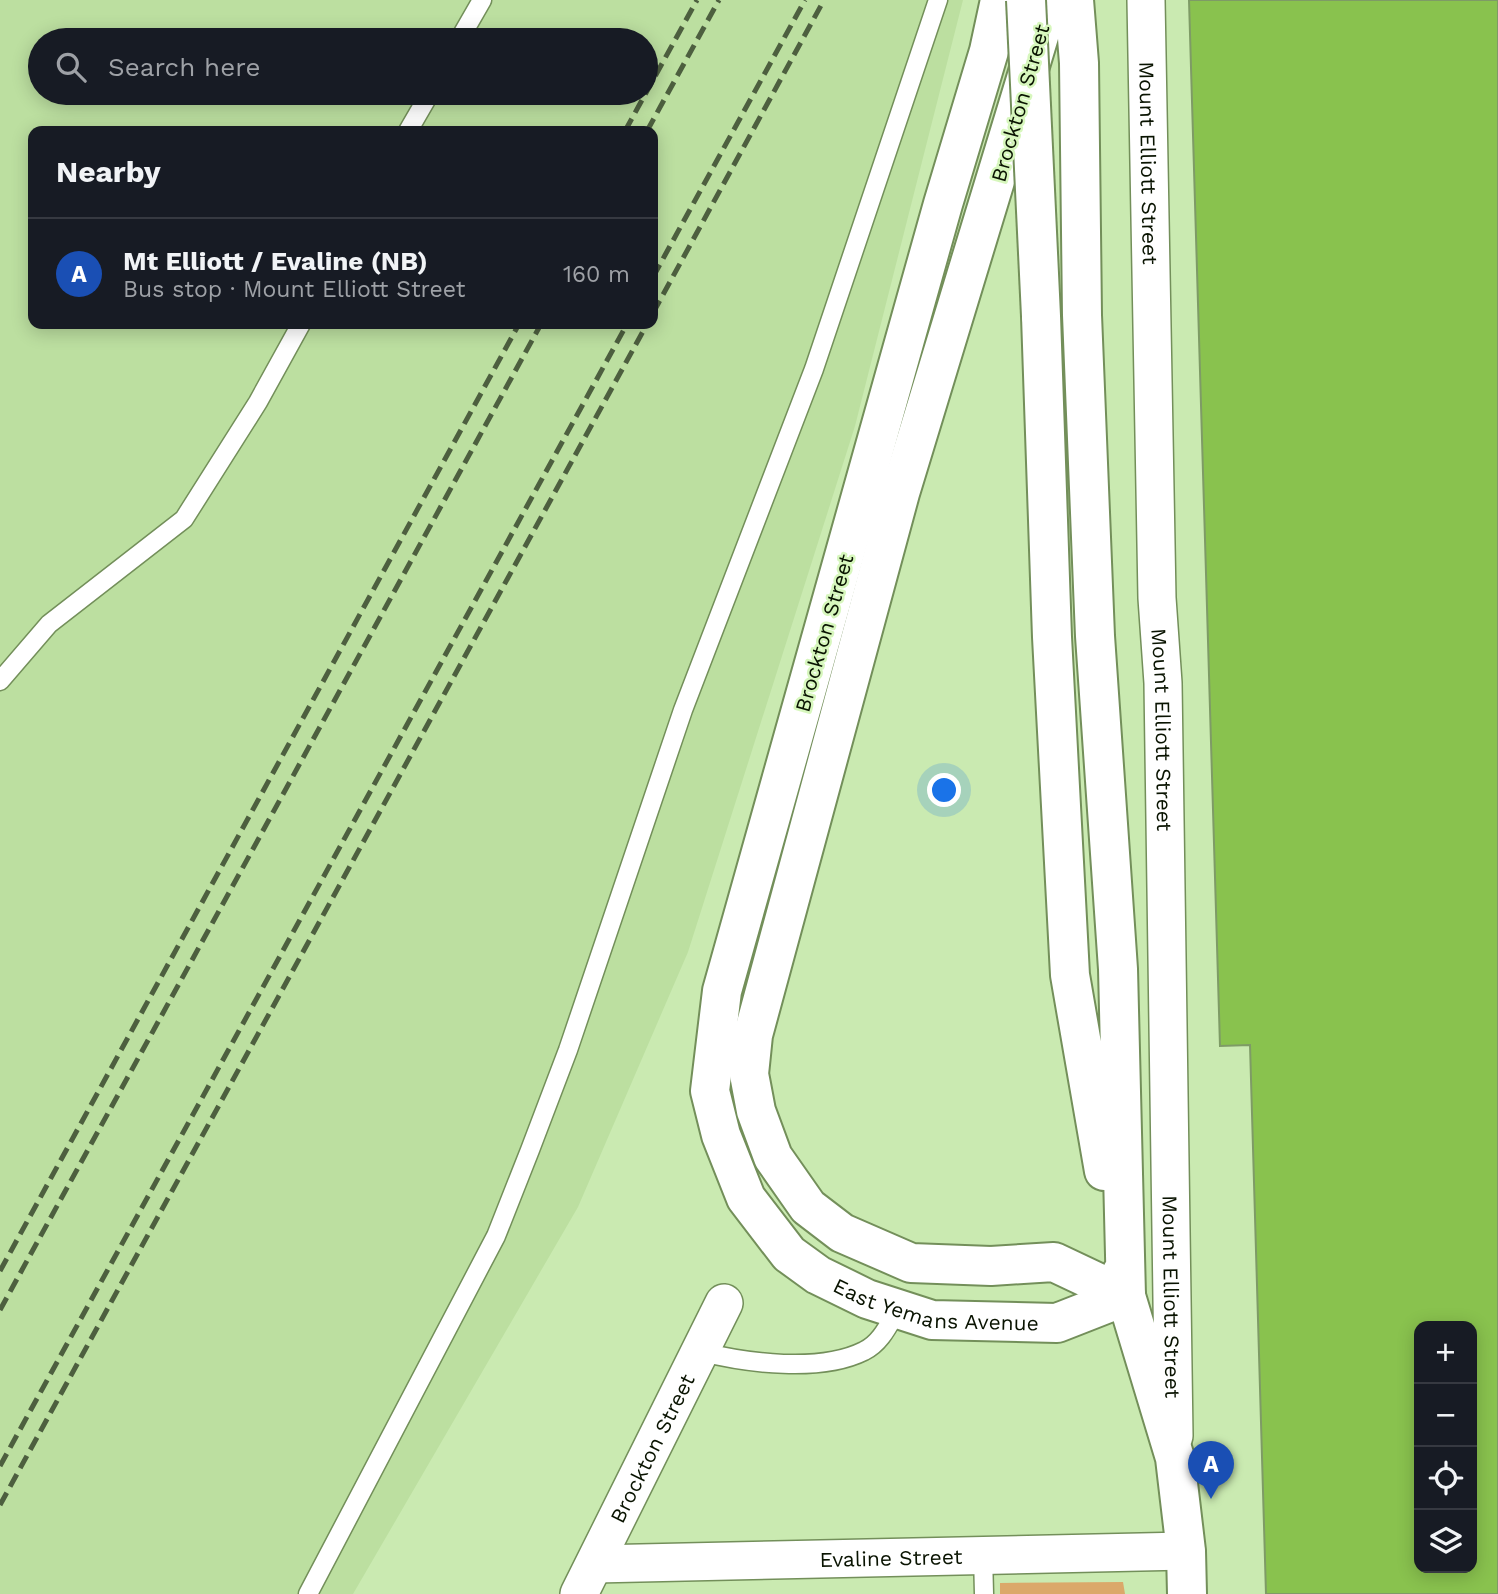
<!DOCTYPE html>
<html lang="en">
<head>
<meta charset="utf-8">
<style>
	:root { --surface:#171b24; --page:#242831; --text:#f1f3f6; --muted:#9ea1a6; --line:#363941; --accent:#b999ce }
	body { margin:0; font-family:"Work Sans",sans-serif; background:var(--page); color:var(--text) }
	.controls { position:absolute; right:21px; bottom:21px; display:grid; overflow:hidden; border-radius:14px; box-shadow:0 4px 18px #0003 }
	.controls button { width:63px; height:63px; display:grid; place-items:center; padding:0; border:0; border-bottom:2px solid var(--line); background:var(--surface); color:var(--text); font:35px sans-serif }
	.you { position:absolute; left:945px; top:791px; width:24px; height:24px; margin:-18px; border:5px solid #fff; border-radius:50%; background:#1a73e8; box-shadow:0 0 0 10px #1a73e833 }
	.badge { display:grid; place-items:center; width:46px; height:46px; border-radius:50%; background:var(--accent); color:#fff; font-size:23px; font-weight:700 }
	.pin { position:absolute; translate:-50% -58px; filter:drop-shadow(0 2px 4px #0008) }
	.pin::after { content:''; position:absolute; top:37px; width:24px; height:21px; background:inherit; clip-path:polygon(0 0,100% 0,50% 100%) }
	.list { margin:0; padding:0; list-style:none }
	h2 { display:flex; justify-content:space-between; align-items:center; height:91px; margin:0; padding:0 28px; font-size:30px }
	h2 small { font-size:23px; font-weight:400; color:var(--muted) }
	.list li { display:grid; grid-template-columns:46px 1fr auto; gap:21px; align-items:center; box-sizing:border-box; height:112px; padding:0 28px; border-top:2px solid var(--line) }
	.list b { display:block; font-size:26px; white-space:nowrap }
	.list p { margin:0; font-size:23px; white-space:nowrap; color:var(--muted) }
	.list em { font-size:23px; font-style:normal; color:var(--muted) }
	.icon { flex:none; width:38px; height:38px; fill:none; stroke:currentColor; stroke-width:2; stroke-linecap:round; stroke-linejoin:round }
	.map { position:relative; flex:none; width:1498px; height:1594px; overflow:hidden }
	.search { position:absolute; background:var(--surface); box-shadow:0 4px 18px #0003; left:28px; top:28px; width:630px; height:77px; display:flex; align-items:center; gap:18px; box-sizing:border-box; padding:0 24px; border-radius:38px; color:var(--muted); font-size:26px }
	.panel { position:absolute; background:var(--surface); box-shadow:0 4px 18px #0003; left:28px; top:126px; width:630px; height:203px; border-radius:14px }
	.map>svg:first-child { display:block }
	.built { fill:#bcdfa0; fill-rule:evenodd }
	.green { fill:#dba86a }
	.building { fill:#89c24e; stroke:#7e9b66; stroke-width:2; fill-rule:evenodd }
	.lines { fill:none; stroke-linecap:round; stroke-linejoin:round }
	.service-casing { stroke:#738f5a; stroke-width:21 }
	.minor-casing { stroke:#738f5a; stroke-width:40 }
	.tertiary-casing { stroke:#738f5a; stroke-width:42 }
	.secondary-casing { stroke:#738f5a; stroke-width:42 }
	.service { stroke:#fff; stroke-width:18 }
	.minor { stroke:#fff; stroke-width:37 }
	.tertiary { stroke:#fff; stroke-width:38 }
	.secondary { stroke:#fff; stroke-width:38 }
	.rail { stroke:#4d5f3f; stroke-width:5; stroke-dasharray:14 7; stroke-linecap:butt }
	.secondary-bridge-casing { stroke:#738f5a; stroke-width:42; stroke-linecap:butt }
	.secondary-bridge { stroke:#fff; stroke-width:38 }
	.labels { text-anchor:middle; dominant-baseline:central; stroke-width:5; stroke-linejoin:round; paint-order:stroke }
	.street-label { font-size:21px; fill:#091301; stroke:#d7f7bd }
</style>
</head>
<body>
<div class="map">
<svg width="1498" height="1594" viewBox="0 0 1498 1594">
	<rect width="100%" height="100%" fill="#caeab1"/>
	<path class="built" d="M0,0H963L855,426L688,952L578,1207L353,1594H0ZM40,40H646V93H40ZM33,131H653V324H33Z"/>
	<path class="green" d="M1123,1582L1125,1594H1000V1583Z"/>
	<path class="building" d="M1189,0H1498V1594H1266L1250,1045L1220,1046ZM1419,1326H1472V1568H1419Z"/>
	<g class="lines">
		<defs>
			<path id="service" d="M459,40L482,0
				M408,131L430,93
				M0,681L49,624L184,519L258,402L301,324
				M702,1352C747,1363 820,1373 864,1351C881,1343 889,1324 898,1309
				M983,1554L984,1594
				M308,1594L496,1236L530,1150L568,1050L683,710L814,369L938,0"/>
			<g id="minor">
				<path id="s1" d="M1146,0L1157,598L1163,683L1174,1436"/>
				<path id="s2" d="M595,1564L1186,1551"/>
				<path id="s3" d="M579,1594L724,1303"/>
			</g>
			<g id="tertiary">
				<path id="s4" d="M1000,0L989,51L943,204L722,991L710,1091L721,1135L746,1198L789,1254L818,1275L867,1299L932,1320L1057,1323L1126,1296"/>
				<path d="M1050,0L900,493L753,1035L749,1074L756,1111L773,1157L808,1207L842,1233L911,1263L991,1266L1054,1262L1126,1296"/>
			</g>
			<path id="secondary" d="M1074,0L1079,63L1082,315L1095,636L1118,969L1126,1296
				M1041,316L1052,637L1070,975L1104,1171
				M1122,1272L1126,1296L1175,1458L1186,1551L1187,1594"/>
		</defs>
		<use href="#service" class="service-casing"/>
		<use href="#minor" class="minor-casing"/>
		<use href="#tertiary" class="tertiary-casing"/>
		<use href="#secondary" class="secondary-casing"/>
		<use href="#service" class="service"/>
		<use href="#minor" class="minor"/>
		<use href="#tertiary" class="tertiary"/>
		<use href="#secondary" class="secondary"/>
		<path class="rail" d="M625,131L697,0
			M647,131L719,0
			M653,277L805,0
			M653,313L824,0
			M0,1271L519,324
			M0,1310L541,324
			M0,1466L627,324
			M0,1505L647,324"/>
		<defs>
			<path id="secondary-bridge" d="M1026,0L1041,316"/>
		</defs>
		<use href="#secondary-bridge" class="secondary-bridge-casing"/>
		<use href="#secondary-bridge" class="secondary-bridge"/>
	</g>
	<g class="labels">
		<g class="street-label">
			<text transform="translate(1020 103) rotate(-74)">Brockton Street</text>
			<text stroke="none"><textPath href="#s1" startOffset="163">Mount Elliott Street</textPath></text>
			<text transform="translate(824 633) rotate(-74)">Brockton Street</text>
			<text stroke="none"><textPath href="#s1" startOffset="730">Mount Elliott Street</textPath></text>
			<text stroke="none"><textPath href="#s1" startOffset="1297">Mount Elliott Street</textPath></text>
			<text stroke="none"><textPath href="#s4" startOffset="1474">East Yemans Avenue</textPath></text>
			<text stroke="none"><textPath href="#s3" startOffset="163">Brockton Street</textPath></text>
			<text stroke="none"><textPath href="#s2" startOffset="296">Evaline Street</textPath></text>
		</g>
	</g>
</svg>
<div class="controls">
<button>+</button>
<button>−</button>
<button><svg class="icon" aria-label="locate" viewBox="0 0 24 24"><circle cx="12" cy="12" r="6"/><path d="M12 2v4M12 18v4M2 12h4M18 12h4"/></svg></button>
<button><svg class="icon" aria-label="layers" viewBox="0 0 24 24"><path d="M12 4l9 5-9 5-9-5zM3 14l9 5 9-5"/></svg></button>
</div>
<div class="you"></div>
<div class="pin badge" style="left:1211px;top:1499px;background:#1a4fb4">A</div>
<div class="search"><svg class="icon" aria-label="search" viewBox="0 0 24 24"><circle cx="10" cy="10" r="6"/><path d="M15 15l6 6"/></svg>Search here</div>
<section class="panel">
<h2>Nearby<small></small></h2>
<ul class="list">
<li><span class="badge" style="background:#1a4fb4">A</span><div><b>Mt Elliott / Evaline (NB)</b><p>Bus stop · Mount Elliott Street</p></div><em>160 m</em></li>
</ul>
</section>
</div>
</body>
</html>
